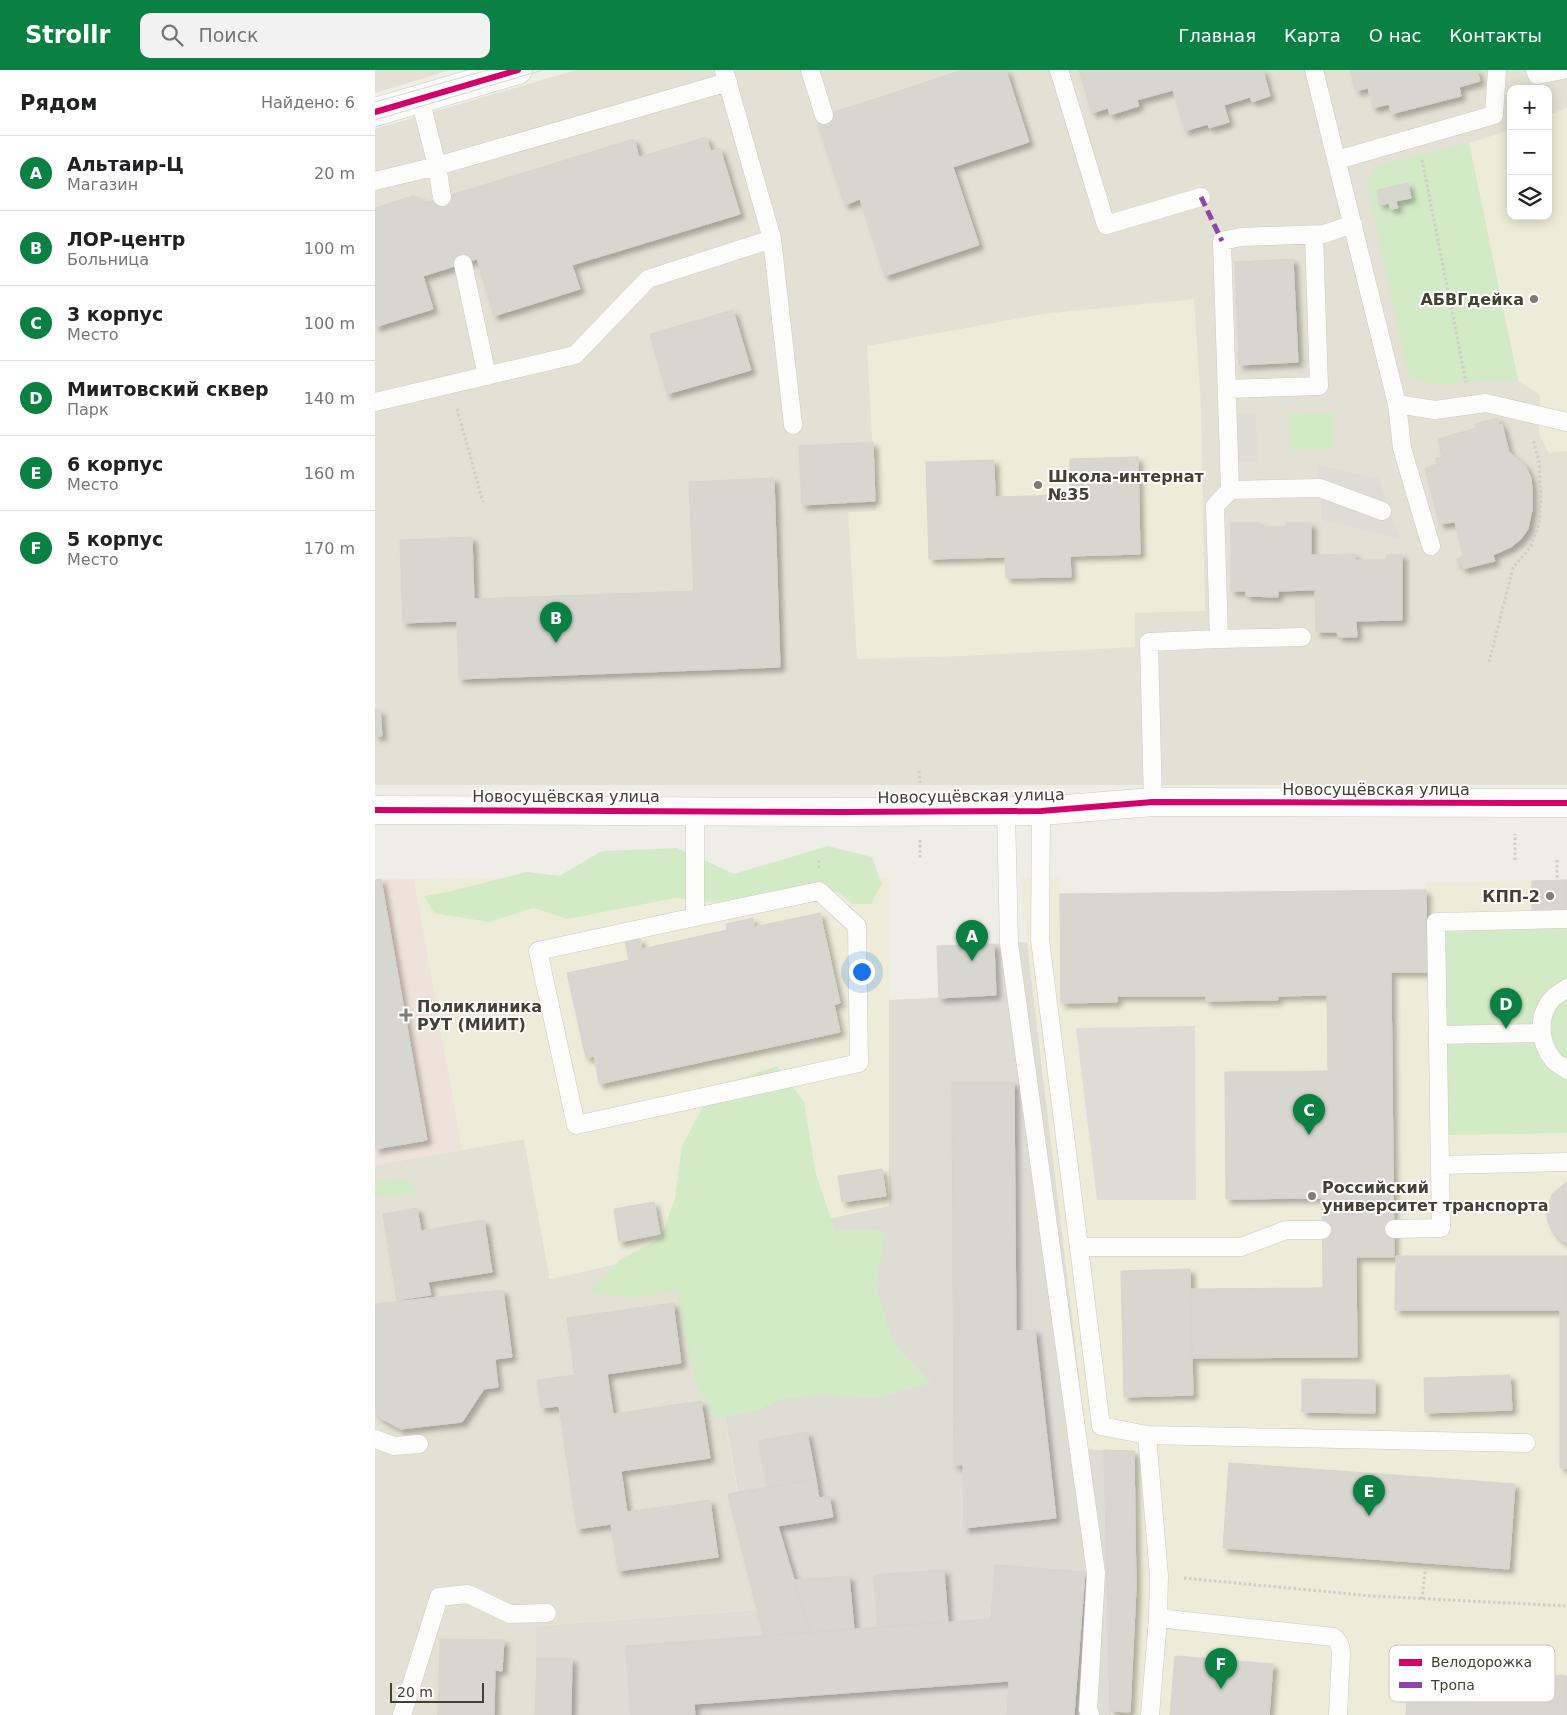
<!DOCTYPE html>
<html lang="ru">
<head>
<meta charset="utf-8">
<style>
	:root { --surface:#fff; --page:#f2f2f2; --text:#202124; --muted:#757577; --line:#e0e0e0; --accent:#0b8043 }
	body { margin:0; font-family:"DejaVu Sans",sans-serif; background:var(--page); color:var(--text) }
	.controls { position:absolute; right:15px; top:15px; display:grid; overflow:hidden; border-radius:10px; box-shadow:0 2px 12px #0003 }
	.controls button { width:45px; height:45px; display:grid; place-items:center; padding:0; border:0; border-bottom:1px solid var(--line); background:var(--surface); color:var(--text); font:25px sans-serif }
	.scale { position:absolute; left:15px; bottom:12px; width:94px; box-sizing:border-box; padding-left:5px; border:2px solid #434133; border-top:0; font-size:14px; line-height:18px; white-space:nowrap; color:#434133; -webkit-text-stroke:4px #fff; paint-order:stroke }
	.you { position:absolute; left:486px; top:901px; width:18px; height:18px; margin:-12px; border:4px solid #fff; border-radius:50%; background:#1a73e8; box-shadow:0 0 0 8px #1a73e833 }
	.badge { display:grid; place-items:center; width:32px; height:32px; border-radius:50%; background:var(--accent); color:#fff; font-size:16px; font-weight:700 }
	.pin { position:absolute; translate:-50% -41px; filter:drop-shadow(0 1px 2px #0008) }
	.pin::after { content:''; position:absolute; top:26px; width:18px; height:15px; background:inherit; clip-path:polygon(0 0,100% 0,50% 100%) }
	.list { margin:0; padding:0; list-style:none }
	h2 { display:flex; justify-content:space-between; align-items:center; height:65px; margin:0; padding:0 20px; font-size:21px }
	h2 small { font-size:16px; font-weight:400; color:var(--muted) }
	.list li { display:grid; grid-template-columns:32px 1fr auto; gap:15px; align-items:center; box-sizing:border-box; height:75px; padding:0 20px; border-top:1px solid var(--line) }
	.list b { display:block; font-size:19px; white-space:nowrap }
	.list p { margin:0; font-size:16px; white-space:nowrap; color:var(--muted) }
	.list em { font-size:16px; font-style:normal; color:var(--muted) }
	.icon { flex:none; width:28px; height:28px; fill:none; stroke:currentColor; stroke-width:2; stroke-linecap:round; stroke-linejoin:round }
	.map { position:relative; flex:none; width:1192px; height:1645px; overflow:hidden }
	header { display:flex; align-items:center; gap:30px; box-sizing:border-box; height:70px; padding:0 25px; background:var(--accent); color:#fff }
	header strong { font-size:24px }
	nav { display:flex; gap:28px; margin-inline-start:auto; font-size:18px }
	.search { width:350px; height:45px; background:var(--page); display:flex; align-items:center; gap:12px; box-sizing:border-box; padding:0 18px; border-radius:10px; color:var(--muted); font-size:19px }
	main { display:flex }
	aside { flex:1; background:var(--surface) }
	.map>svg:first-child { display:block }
	.residential { fill:#e3e1d3; fill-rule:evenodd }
	.industrial { fill:#deddd4 }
	.education { fill:#ececd8 }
	.medical { fill:#eee3da }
	.green { fill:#d2eac5 }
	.parking { fill:#ddddd6 }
	.building { fill:#d7d7cf; stroke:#d6d5cc; filter:url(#shadow) }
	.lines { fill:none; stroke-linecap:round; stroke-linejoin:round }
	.service-casing { stroke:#cccbc4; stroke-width:19 }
	.minor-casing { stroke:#cccbc4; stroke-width:29 }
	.tertiary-casing { stroke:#cccbc4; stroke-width:29 }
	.path { stroke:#cfcec8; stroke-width:3; stroke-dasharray:2.5 2.5; stroke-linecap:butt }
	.service { stroke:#fcfcfb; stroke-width:18 }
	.minor { stroke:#fcfcfb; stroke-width:28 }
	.tertiary { stroke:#fcfcfb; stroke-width:28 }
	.tram { stroke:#d8d8d7; stroke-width:1 }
	.quiet { stroke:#8e44ad; stroke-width:5; stroke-dasharray:10 5; stroke-linecap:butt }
	.cycleway-casing { stroke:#fff; stroke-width:9 }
	.cycleway { stroke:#d6006c; stroke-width:6 }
	.poi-dot { fill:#7f7e72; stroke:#fff; stroke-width:2 }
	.labels { text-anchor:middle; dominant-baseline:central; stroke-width:4; stroke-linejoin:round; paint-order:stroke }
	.poi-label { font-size:16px; font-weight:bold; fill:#434133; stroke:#fff; text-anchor:start }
	.street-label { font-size:16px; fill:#434133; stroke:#fff }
	.key { fill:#fff; stroke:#c7c6c2; stroke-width:1 }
	.key-label { font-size:14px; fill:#434133 }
</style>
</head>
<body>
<header>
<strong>Strollr</strong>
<div class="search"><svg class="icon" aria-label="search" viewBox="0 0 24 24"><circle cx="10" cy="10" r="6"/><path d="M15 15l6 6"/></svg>Поиск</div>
<nav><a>Главная</a><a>Карта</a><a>О нас</a><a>Контакты</a></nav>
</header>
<main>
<aside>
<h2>Рядом<small>Найдено: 6</small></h2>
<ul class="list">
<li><span class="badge">A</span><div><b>Альтаир-Ц</b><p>Магазин</p></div><em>20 m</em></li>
<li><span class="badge">B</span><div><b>ЛОР-центр</b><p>Больница</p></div><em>100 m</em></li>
<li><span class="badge">C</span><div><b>3 корпус</b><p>Место</p></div><em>100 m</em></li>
<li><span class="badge">D</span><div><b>Миитовский сквер</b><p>Парк</p></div><em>140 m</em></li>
<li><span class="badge">E</span><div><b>6 корпус</b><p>Место</p></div><em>160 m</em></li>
<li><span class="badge">F</span><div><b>5 корпус</b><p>Место</p></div><em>170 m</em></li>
</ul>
</aside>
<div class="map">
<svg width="1192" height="1645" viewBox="0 0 1192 1645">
	<defs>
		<filter id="shadow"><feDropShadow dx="4.5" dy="4.5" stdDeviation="2.5" flood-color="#0004"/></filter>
	</defs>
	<rect width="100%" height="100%" fill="#eeeee6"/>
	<path class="residential" d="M0,0H75L0,23Z
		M201,0H1192V715H0V59ZM1136,19H1173V146H1136Z
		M149,1069L175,1209L320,1176L383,1540L161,1556L160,1645H0V1095Z"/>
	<path class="industrial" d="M652,872L713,1379L729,1380L736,1645H160L161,1556L383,1540L353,1424L363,1422L320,1176L514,1136V930L621,925L619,874Z"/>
	<path class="education" d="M1192,38V381L1174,383L1164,364L1165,325L1143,311L1094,73L1136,60V146H1173V45Z
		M819,229L826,336L830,541L760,543V577L590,586L482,589L473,442L501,441L492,276L668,244Z
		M685,807V824L1050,820L1051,812L1192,810V1645H736L729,1380L713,1379L652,872L646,808Z
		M514,808V1136L320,1176L175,1209L149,1069L87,1080L39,809Z"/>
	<path class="medical" d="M39,809L87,1080L0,1095V810Z"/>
	<path class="green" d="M1094,73L1143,311H1113L1060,315L1033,306L992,113L1003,95Z
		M959,343V379L915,380L914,344Z
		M453,776L497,787L507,814L496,834H478L463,822L438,817L355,834L300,828L192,849L158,838L114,852L59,843L49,826L73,822L152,802L184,806L227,781L302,778L359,804Z
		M1192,854V1063L1071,1065L1068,855Z
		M402,996L429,1032L441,1105L460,1160L510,1161L501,1217L518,1272L556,1313L500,1328L445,1325L405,1330L383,1340L339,1349L321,1313L312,1276L302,1221L254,1228L213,1222L246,1189L286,1168L300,1129L307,1076L338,1018Z
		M32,1109L43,1123L2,1126L0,1129V1112Z"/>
	<path class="parking" d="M881,343L882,391H857L855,344Z
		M943,395L1004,409L1025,469L947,450Z
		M820,956L821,1130H722L701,958Z"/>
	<path class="building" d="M588,0H631L654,72L578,97L604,175L510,206L485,129L470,135L441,48Z
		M704,0H888L895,26L877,32L875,27L849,35L854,52L834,58L833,54L810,61L798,20L762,30L764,36L735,45L733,38L717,43Z
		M975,0H1102L1105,11L1084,17L1086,26L1016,44L1014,34L998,38L993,18L981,21Z
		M331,67L336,81L345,78L365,144L197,195L205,219L119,246L102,189L48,206L58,239L0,257V138L38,126L53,132L259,69L264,87Z
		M1033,113L1036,128L1021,131L1023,138L1015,139L1014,133L1005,135L1002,120Z
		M918,189L923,292L864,295L860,192Z
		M358,240L376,300L292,324L275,264Z
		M1123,348L1124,355L1127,354L1134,382L1150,395L1156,408L1157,419V440L1153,459L1146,469L1136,477L1118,485L1120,491L1088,499L1086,493L1083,494L1081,489L1089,487L1080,452L1065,454L1050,398L1062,394L1060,388L1067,387L1063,369L1101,358L1100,354Z
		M498,372L500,431L427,435L424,376Z
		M763,387L765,484L695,486L696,507L631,508L630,487L554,489L551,392L619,390L620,427L695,425V389Z
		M399,408L405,597L84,609L82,551L28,553L25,470L97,467L99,529L319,521L314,412Z
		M856,453H884V457H911V453H936V485L980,484V490H1011V485L1027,484V550L981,551L982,567H963L962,562H941L940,520L903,521V527L871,526V521H856Z
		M0,640H5L7,666H0Z
		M6,809L52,1070L0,1079V810Z
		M1192,810V842L1157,843V811Z
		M1051,820L1052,902H1016L1019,1187H981L982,1287L817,1288L815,1219L948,1218L947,1128L851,1129L850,1002L953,1001L952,925L903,926V930L831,931V926H742V932L686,933L685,824Z
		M445,843L465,933L459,935L465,962L224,1014L219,986L211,988L192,903L254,890L250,872L265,869L267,879L352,860L351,854L378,848L379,857Z
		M619,874L621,925L564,928L562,876Z
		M577,1012H639L641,1261L660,1260L681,1448L589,1458L588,1395H579Z
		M507,1099L511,1126L467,1132L463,1106Z
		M1192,1112V1173L1186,1170L1177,1161L1172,1149V1142L1177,1124Z
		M279,1132L285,1164L244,1172L239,1139Z
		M42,1138L46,1161L109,1150L117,1202L53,1212L56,1225L22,1230L8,1144Z
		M1021,1186H1192V1398H1185V1240H1020Z
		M815,1199L818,1325L749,1327L746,1201Z
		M128,1220L137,1287L120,1289L123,1317L109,1319L87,1352L26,1359L7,1349L0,1343V1234Z
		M298,1233L306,1293L232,1304L238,1344L326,1331L335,1388L246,1401L252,1442L335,1430L343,1487L243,1501L236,1454L202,1459L184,1336L166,1338L162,1310L200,1305L192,1248Z
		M1135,1305L1137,1340L1050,1343L1049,1308Z
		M927,1309L1000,1310V1343L927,1342Z
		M432,1362L441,1409L393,1417L384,1371Z
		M729,1380L759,1381L761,1518L755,1642L735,1641Z
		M854,1393L1140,1414L1134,1499L848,1478Z
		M441,1409L444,1428L454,1426L458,1447L403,1456L435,1562L389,1566L353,1424Z
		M620,1495L710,1502L699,1645H632L634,1611L319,1634L320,1645H256L251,1576L616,1549Z
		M569,1500L573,1552L503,1557L499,1505Z
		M474,1506L479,1559L435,1562L419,1510Z
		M65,1569L129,1570L127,1601L120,1600L119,1645H63Z
		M800,1586L898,1594L894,1645H795Z
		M162,1588L197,1589L196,1645H160Z
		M1034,1595L1192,1606V1645H1031Z"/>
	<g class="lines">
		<defs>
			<path id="service" d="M349,0L397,169L418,355
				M435,0L449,45
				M684,0L731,155L826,127
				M939,0L1022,334L1060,340L1111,333L1192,352
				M1160,0L1162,5L1188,0
				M45,29L62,96L67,127
				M962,90L1119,45L1122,0
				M0,111L62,96L353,12
				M978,154L949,164L866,167L847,171L855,420L945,418L1007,441
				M88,194L112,306
				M852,319L944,316L939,165
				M0,332L200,285L273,209L397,169
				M1022,334L1027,378L1056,476
				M855,420L840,436L844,569L927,567
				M778,732L774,572L844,569
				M631,741L634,873L721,1503L713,1640L715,1645
				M666,741L665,870L704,1177
				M320,847L444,821L482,856L484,993L201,1055L163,881L320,847V741
				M1192,918C1188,921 1183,924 1179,927C1161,945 1164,973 1179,991C1183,995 1188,997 1192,1000
				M1063,965L1166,963
				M1066,1095L1192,1092
				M1019,1159L1066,1158L1061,852L1192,849
				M772,1365L726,1356L704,1177H866L911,1160H947
				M0,1369L19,1376L44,1374
				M783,1548L958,1567C964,1571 966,1577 966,1584L963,1645
				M27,1645L64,1527L93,1524L135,1544L172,1543
				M775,1645L783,1548L784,1506L772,1365L1151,1373"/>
			<path id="minor" d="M0,740L469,742L666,741L778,732L1192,733"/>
			<path id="tertiary" d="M0,42L143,0"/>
		</defs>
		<use href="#service" class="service-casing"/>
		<use href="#minor" class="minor-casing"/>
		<use href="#tertiary" class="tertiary-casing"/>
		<path class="path" d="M1047,90L1091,312
			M82,339L108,432
			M1114,592L1138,498L1156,476L1164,454L1166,430L1164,391L1158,369
			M544,701L545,713
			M545,770V790
			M1140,790V764
			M1182,790V810
			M444,798V788
			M809,1508L997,1526L1192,1536
			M1047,1529L1051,1493"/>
		<use href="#service" class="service"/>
		<use href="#minor" class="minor"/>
		<use href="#tertiary" class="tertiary"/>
		<path class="tram" d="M0,32L113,0
			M0,50L168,0"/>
		<path class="quiet" d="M826,127L847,171"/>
		<defs>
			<path id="cycleway" d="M0,42L143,0
				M0,740L469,742L666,741L778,732L1192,733"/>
		</defs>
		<use href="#cycleway" class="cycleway-casing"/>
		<use href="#cycleway" class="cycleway"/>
	</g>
	<g class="poi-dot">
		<circle cx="1159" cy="229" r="5"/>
		<circle cx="663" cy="415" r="5"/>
		<circle cx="1175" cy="826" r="5"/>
		<path d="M28.5 937.5h5v5h5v5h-5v5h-5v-5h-5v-5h5z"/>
		<circle cx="937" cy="1126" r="5"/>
	</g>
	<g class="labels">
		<g class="poi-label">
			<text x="1149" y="229" text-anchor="end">АБВГдейка</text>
			<text x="673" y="406">Школа-интернат<tspan x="673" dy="18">№35</tspan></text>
			<text x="1165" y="826" text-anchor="end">КПП-2</text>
			<text x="42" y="936">Поликлиника<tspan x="42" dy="18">РУТ (МИИТ)</tspan></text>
			<text x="947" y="1117">Российский<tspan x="947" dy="18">университет транспорта</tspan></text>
		</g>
		<g class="street-label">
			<text x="1001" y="719">Новосущёвская улица</text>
			<text x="191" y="726">Новосущёвская улица</text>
			<text transform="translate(596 726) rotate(-1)">Новосущёвская улица</text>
		</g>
	</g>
	<rect x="1014" y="1575" width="166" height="57" rx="8" class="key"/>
	<rect x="1024" y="1589" width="23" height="7" fill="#d6006c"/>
	<rect x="1024" y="1612" width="23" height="6" fill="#8e44ad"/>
	<g class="key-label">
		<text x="1056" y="1597">Велодорожка</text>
		<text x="1056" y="1620">Тропа</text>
	</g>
</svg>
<div class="controls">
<button>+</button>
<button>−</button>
<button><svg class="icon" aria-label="layers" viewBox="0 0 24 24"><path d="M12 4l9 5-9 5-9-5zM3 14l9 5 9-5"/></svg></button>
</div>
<div class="scale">20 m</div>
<div class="you"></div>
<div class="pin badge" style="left:597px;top:891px">A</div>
<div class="pin badge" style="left:181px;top:573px">B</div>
<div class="pin badge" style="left:934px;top:1065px">C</div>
<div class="pin badge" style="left:1131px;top:959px">D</div>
<div class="pin badge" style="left:994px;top:1446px">E</div>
<div class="pin badge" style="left:846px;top:1619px">F</div>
</div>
</main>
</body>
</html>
